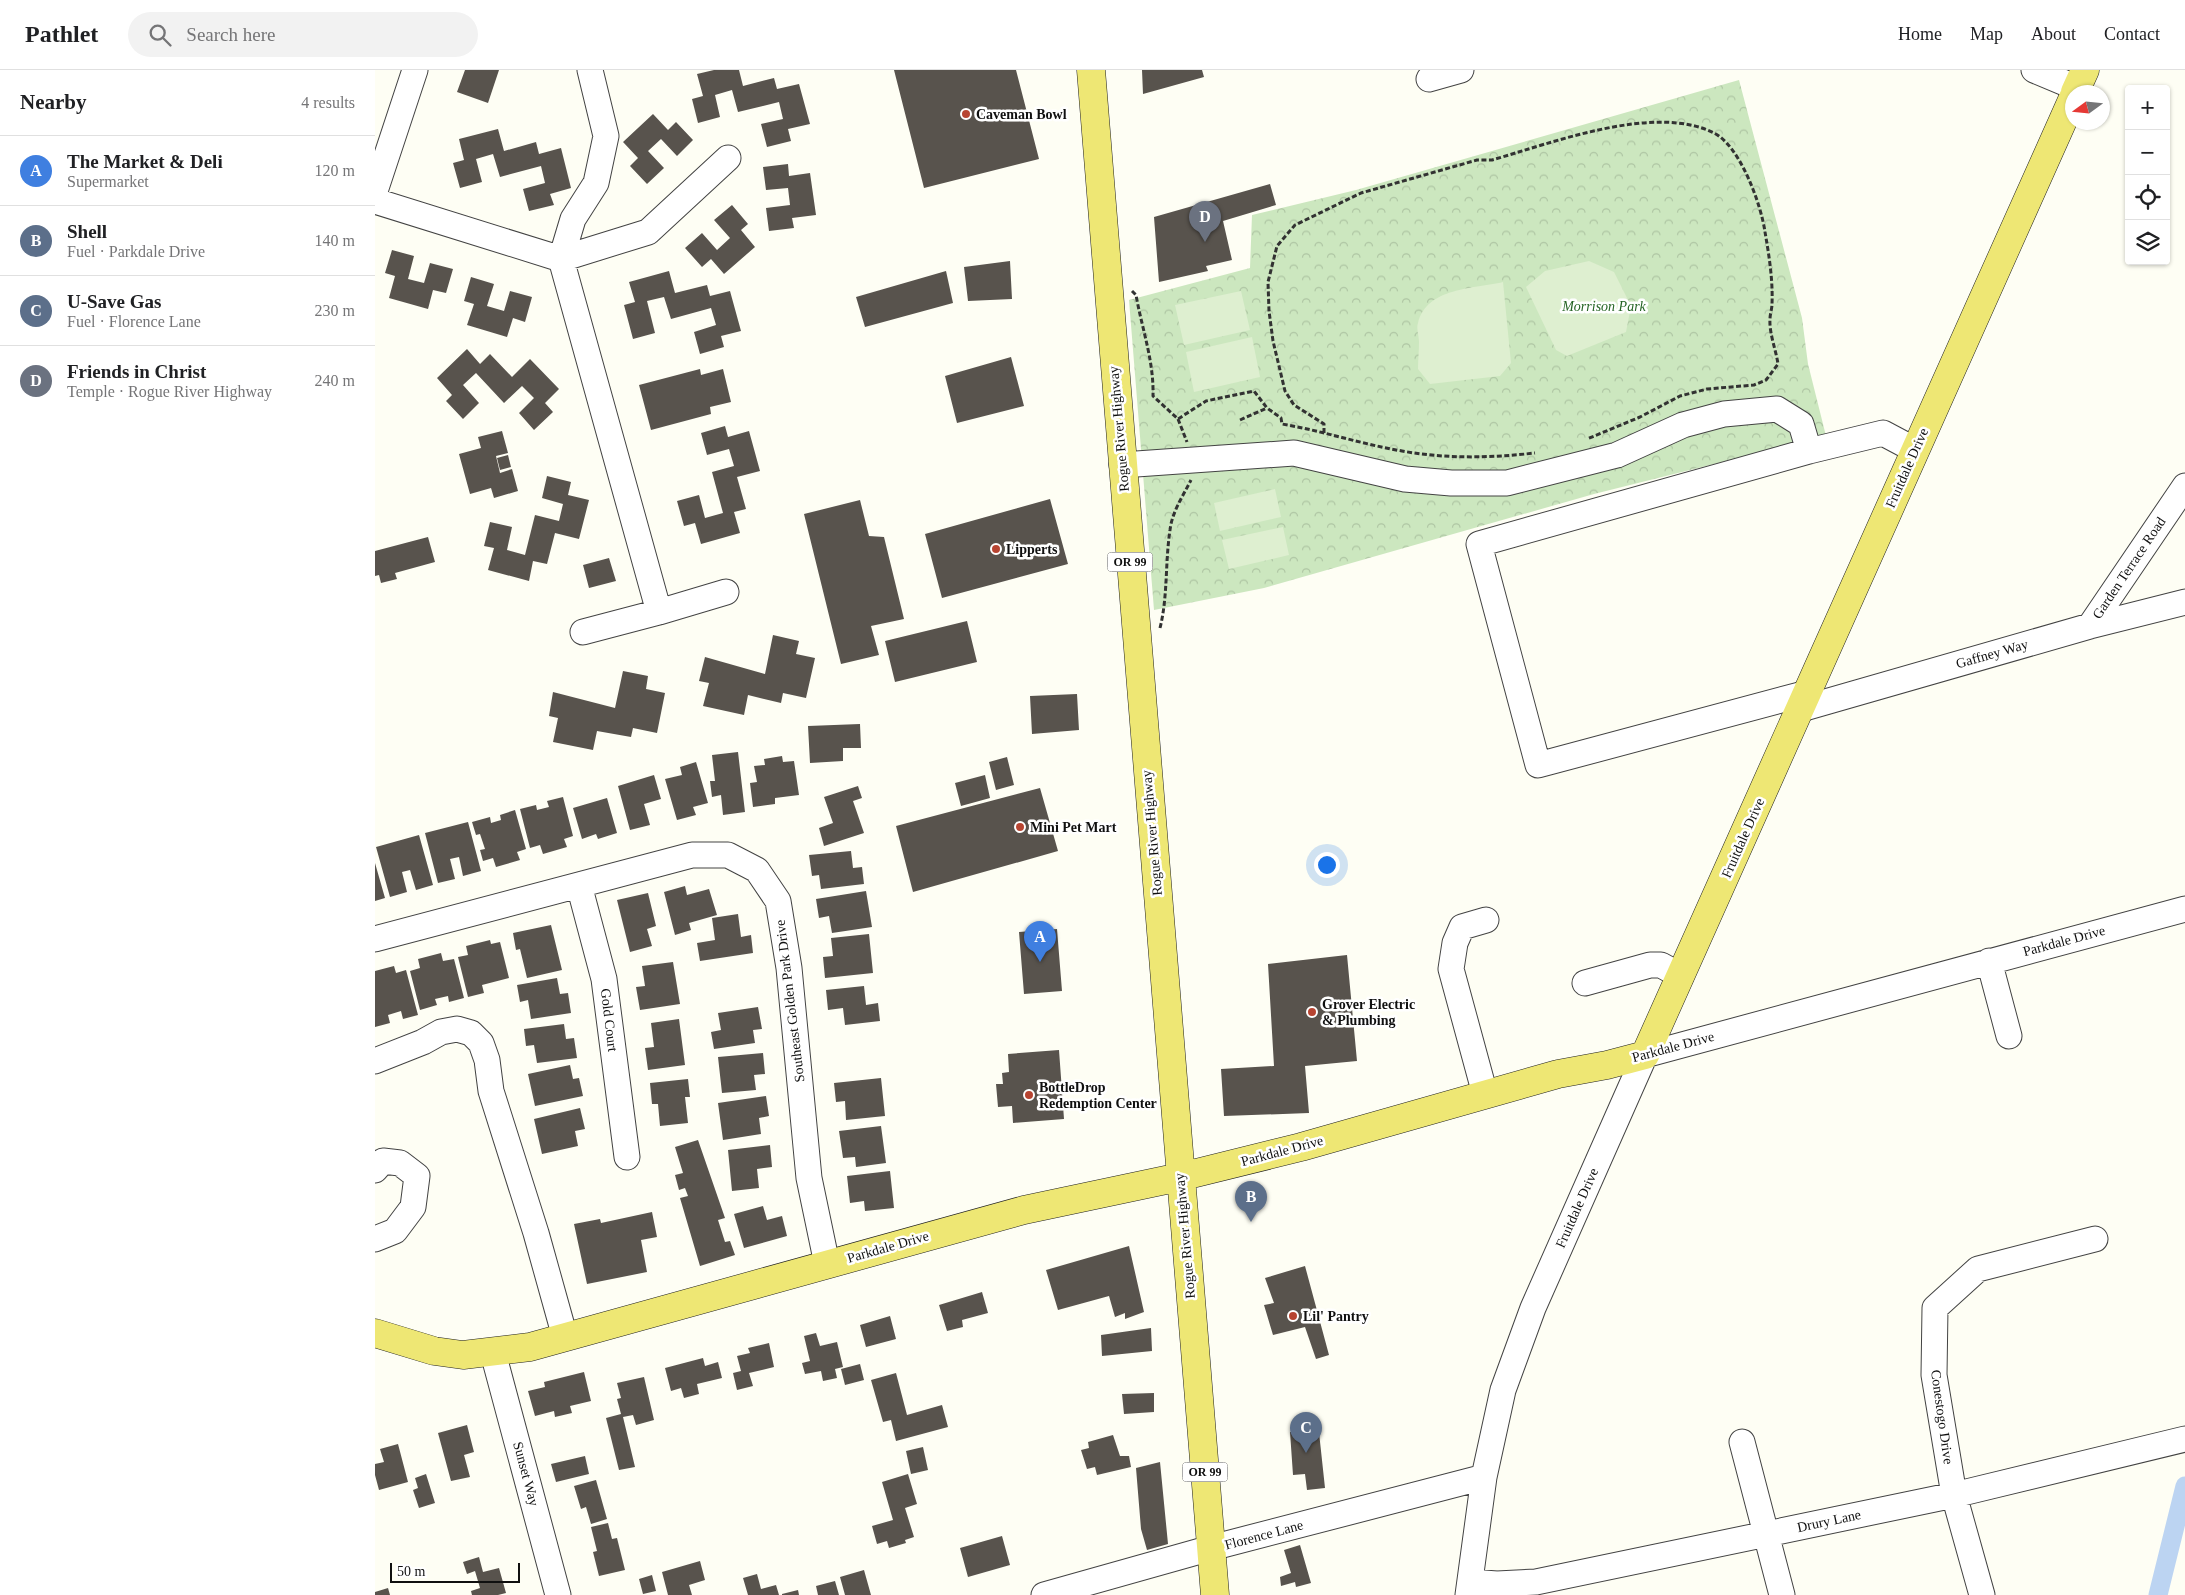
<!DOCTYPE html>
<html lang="en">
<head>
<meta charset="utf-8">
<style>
	:root { --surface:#fff; --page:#f2f2f2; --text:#202124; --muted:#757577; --line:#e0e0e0; --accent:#b74431 }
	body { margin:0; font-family:Georgia,serif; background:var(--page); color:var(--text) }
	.controls { position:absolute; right:15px; top:15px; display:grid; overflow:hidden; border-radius:5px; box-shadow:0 1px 4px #0004 }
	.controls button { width:45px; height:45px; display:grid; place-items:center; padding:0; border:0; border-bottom:1px solid var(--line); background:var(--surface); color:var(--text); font:25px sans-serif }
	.compass { position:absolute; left:1690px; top:15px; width:45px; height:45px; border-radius:50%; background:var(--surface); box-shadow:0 1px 4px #0004; rotate:255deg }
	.scale { position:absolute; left:15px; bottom:12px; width:130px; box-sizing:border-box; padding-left:5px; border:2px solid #101010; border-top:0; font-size:14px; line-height:18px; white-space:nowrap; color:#101010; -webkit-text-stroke:4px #fff; paint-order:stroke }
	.you { position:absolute; left:951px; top:794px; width:18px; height:18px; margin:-12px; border:4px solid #fff; border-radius:50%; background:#1a73e8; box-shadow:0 0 0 8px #1a73e833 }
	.badge { display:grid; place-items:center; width:32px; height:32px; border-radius:50%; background:var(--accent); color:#fff; font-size:16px; font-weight:700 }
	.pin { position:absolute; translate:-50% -41px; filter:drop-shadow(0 1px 2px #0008) }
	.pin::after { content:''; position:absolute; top:26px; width:18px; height:15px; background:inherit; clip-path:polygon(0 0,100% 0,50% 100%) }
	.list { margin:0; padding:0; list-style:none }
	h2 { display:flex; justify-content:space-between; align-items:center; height:65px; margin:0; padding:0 20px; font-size:21px }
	h2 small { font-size:16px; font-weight:400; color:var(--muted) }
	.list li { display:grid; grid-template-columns:32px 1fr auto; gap:15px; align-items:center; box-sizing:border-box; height:70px; padding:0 20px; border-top:1px solid var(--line) }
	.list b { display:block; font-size:19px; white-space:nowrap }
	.list p { margin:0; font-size:16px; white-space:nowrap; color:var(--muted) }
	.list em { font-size:16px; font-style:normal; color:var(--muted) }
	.icon { flex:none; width:28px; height:28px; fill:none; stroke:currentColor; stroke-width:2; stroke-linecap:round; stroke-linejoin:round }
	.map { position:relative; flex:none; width:1810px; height:1525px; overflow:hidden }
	header { display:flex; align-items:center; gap:30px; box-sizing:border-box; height:70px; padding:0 25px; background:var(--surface); border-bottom:1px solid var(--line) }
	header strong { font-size:24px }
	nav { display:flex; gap:28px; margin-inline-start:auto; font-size:18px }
	.search { width:350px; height:45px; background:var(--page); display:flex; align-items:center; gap:12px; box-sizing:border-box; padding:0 18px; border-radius:28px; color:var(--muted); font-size:19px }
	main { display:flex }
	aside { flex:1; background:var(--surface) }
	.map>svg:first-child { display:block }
	.park { fill:url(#park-crowns) }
	.pitch { fill:#deefd0 }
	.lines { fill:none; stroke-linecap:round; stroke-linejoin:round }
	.canal { stroke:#bcd4f2; stroke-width:19 }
	.building { fill:#58534d }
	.minor-casing { stroke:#434343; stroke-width:27 }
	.major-casing { stroke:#212121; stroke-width:29 }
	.path { stroke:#323232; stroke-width:3; stroke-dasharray:5 2.5; stroke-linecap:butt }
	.minor { stroke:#fff; stroke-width:25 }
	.major { stroke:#eee774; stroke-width:28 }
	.poi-dot { fill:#b74431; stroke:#fff; stroke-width:2 }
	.labels { text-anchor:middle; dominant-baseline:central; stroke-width:5; stroke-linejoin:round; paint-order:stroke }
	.shield { fill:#fff; stroke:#585858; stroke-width:1 }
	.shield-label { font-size:12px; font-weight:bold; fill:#101010 }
	.poi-label { font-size:14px; font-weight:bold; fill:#101010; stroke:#fff; text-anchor:start }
	.park-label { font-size:14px; font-style:italic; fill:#256424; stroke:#fff }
	.street-label { font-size:14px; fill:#101010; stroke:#fff }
</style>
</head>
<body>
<header>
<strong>Pathlet</strong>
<div class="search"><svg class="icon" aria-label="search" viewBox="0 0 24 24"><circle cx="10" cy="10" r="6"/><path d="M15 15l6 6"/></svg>Search here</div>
<nav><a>Home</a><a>Map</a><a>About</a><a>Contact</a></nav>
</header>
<main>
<aside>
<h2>Nearby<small>4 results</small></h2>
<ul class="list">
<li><span class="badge" style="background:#3f7fe0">A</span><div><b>The Market &amp; Deli</b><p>Supermarket</p></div><em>120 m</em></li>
<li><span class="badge" style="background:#5c6f8a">B</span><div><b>Shell</b><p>Fuel · Parkdale Drive</p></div><em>140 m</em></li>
<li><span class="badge" style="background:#5c6f8a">C</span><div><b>U-Save Gas</b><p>Fuel · Florence Lane</p></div><em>230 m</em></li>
<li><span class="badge" style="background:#6b7280">D</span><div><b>Friends in Christ</b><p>Temple · Rogue River Highway</p></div><em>240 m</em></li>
</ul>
</aside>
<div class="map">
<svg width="1810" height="1525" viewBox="0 0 1810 1525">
	<defs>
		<pattern id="park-crowns" width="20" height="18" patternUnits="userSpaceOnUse" patternTransform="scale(1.25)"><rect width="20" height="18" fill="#cce7bf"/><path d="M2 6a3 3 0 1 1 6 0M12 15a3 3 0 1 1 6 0" fill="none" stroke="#aec5a3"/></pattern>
	</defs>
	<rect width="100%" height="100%" fill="#fefef4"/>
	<path class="park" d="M1364,10L1427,248L1433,294L1451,366L1219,424L889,518L779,540L754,230L875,198L877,145L981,120Z"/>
	<path class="pitch" d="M1214,191L1239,202L1256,236L1251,262L1192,286L1181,280L1151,217L1170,201Z
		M1128,212L1136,293L1125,306L1055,314L1043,299C1043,290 1044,281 1044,272C1044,266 1041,258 1043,253C1052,217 1099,219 1128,212Z
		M866,221L875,260L809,275L800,235Z
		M877,267L885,307L819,322L811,282Z
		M900,419L906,447L845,461L839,433Z
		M908,457L914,485L854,499L847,470Z"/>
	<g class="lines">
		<path class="canal" d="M1783,1525L1810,1416"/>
	</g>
	<path class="building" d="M90,0H124L113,33L82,22Z
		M339,0H364L368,16L399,8L402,19L424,14L435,54L413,59L416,71L392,77L386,54L408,49L404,32L363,42L357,20L340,25L345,47L323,53L317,29L328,26L322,4Z
		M519,0H641L664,89L549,118Z
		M767,0H827L829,7L768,24Z
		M278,44L293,60L301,52L318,70L302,86L286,69L273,81L289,98L272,114L255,96L263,88L248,72Z
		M123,59L129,81L161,72L164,84L186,78L196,118L175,124L179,135L154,141L148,119L170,113L166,96L125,107L118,84L101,89L107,112L85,118L78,93L89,90L84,69Z
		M413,94L414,106L435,103L441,145L417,148L419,158L394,161L391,138L415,135L413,118L391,120L388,97Z
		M895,114L901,135L848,151L857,190L831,196L833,201L784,212L779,147Z
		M357,135L373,154L366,160L380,177L349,204L336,189L327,197L310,178L327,163L342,180L355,168L339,150Z
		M17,180L39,186L33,209L49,213L55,193L78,199L71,223L58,220L53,239L14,228L20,206L10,203Z
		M635,191L637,229L593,231L589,197Z
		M294,201L300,223L332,215L335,226L355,221L366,261L346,266L349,277L325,284L319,262L341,255L336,238L296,249L289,227L272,231L280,263L258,269L249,235L260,232L254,212Z
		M571,201L578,233L490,257L481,227Z
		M96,207L119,214L112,236L129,241L135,221L157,227L150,252L138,248L132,267L92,255L99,234L89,231Z
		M92,279L105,294L115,284L137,307L155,289L184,319L170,333L178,342L159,360L144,343L159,328L147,316L129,333L101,303L88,315L104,333L88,349L71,331L77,325L62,308Z
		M636,287L649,336L582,353L570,306Z
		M325,299L326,305L348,299L356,332L335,337L336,344L276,360L264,315Z
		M350,356L353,367L374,361L385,401L362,407L371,439L359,442L365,463L326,474L320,453L309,456L302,431L324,425L330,448L348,443L337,402L359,396L354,379L332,385L326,363Z
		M127,361L133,383L121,386L125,403L137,399L143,421L119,428L116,418L95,424L84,384L106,378L103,367Z
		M133,385L136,397L125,400L122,388Z
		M172,406L196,412L193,425L214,430L204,469L180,463L172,494L158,491L154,511L113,500L119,478L109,476L115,452L137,457L132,480L150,485L160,445L184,451L188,434L167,428Z
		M675,429L693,494L567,528L550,464Z
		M485,430L494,466L509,467L529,549L496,556L504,585L466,594L429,444Z
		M53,467L60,492L20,503L22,509L6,513L4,505L0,506V481Z
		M234,488L241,511L214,518L208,495Z
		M592,551L602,592L520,612L510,571Z
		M398,565L424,571L421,584L440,588L431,628L408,623L406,633L373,625L369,645L328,636L334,613L324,611L330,587L390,604Z
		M248,601L273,606L271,619L290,623L282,663L258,658L256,667L222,661L218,680L178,672L183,648L174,646L178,622L240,638Z
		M702,624L704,660L657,664L655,626Z
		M485,654L486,678H468V691L435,693L433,656Z
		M363,682L370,742L348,745L346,725L337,727L335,711H340L337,685Z
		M407,686L408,692L419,691L424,725L400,728V734L378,737L375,713L382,712L379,696L390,695L389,689Z
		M632,687L639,715L621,720L614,692Z
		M321,692L333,733L318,737L321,745L302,750L290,709L307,705L305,697Z
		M279,705L286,729L269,734L275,755L255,760L243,716Z
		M610,705L615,728L586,736L580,713Z
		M483,716L487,728L478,731L489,763L449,776L444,758L458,753L449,727Z
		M665,718L683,781L538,822L521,756Z
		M188,727L198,766L189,769L192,777L168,784L165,775L155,778L145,739L161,735L162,740L174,737L172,731Z
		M232,728L242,763L223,769L221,764L207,769L198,738Z
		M140,740L151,779L142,782L145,790L121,797L118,788L108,791L105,780L110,779L105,764L101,765L97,752L115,747L116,753L126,750L125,745Z
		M93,752L106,801L88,806L84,787L75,789L80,809L63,813L50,763Z
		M44,765L58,815L41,820L35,800L27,802L32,822L15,827L1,777Z
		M476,781L478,798L487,797L489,814L446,819L444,805L437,806L434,785Z
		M0,793L10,828L0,831Z
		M310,816L312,825L334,819L342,845L314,853L316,860L300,865L289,822Z
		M491,821L497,857L457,863L454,846L444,848L441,829Z
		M273,823L281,856L272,859L277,876L255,882L242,830Z
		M363,844L366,867L376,865L378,883L325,891L322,873L340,870L337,848Z
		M176,855L187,900L152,908L145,879L141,880L138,863Z
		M682,859L687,921L649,924L644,862Z
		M494,864L498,903L450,908L448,887L458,886L456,868Z
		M115,870L116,874L125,872L134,908L107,915L109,923L93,927L83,887L93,885L91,876Z
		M66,883L68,891L79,889L89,928L74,932L73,926L60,929L62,935L45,940L35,901L45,898L43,889Z
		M972,885L982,991L930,996L934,1043L849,1046L846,999L899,996L893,894Z
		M298,892L305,934L265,940L261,917L270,916L267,896Z
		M19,896L21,903L31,900L43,945L28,949L26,941L13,945L15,953L0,957V901Z
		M182,908L185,924L193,923L196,943L156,949L153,930L145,932L142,915Z
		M489,916L491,935L503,933L505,951L470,955L468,938L453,940L451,920Z
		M383,937L387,959L378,960L380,973L339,979L336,962L346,960L343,943Z
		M304,949L310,995L273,1000L270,978L279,977L276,953Z
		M189,954L191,969L199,968L202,988L162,993L159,975L151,976L149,959Z
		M684,980L689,1049L638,1053L637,1036L623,1037L621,1014H628L627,1003L634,1002L633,984Z
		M388,983L390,1004L379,1005L381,1020L347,1023L343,987Z
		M195,995L198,1009L204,1008L208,1026L160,1036L153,1004Z
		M506,1008L510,1046L471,1050L470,1031L461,1032L459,1013Z
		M313,1009L315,1027H310L313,1053L285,1056L283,1034H277L275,1013Z
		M391,1026L394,1046L384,1048L386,1064L348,1070L343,1033Z
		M205,1038L210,1059L200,1061L203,1076L167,1084L159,1049Z
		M506,1056L511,1093L481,1097L480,1087L468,1088L464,1061Z
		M323,1070L350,1148L343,1150L350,1172L355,1171L360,1185L325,1196L305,1128L313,1126L310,1118L304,1120L300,1105L308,1103L300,1077Z
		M395,1075L397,1097L382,1099L384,1118L357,1121L353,1080Z
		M515,1101L519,1138L490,1141L489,1131L475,1133L472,1106Z
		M388,1136L392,1150L407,1146L412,1166L369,1178L359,1144Z
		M277,1142L282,1167L266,1170L272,1202L212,1214L199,1154L225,1149L226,1153Z
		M754,1176L769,1242L750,1249V1243L740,1247L734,1226L683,1240L671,1200Z
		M930,1196L954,1285L941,1289L930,1257L898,1265L889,1235L899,1233L890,1208Z
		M607,1222L613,1243L587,1250L588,1257L572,1261L564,1235Z
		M515,1246L521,1269L491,1277L485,1255Z
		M776,1258L777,1281L727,1286L726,1265Z
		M441,1263L445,1276L462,1272L468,1297L460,1299L462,1308L448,1311L446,1301L430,1304L427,1293L435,1291L429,1266Z
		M394,1273L399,1297L374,1303L378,1316L362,1320L358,1303L366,1301L362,1286L375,1283L373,1278Z
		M328,1288L330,1296L343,1292L347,1308L322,1314L324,1324L309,1328L306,1318L296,1321L290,1298Z
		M485,1294L489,1310L470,1315L466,1299Z
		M209,1302L216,1331L195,1336L197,1343L180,1347L179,1341L160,1346L153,1321L170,1317L169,1312Z
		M521,1303L532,1345L567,1335L573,1357L521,1371L516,1350L508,1352L496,1310Z
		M269,1307L279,1350L261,1355L258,1345L248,1347L260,1397L244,1400L231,1348L246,1344L242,1329L246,1328L242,1313Z
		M779,1323V1342L749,1344L747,1324Z
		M943,1353L950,1418L932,1420L930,1404L918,1405L915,1362L925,1361V1354Z
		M92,1355L99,1382L89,1385L95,1407L76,1411L63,1363Z
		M738,1365L745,1386H754L756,1397L722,1405L720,1397L712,1399L706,1380L714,1378L713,1372Z
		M23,1374L33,1412L4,1420L0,1405V1394L9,1392L5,1379Z
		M548,1377L553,1400L536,1404L531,1381Z
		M210,1386L214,1404L181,1412L176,1394Z
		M785,1392L793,1474L772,1480L766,1459L761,1398Z
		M51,1404L60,1433L44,1438L38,1420L43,1418L40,1408Z
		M533,1404L542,1434L530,1438L539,1467L530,1470L531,1473L514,1478L512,1471L502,1474L497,1456L518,1450L507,1412Z
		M221,1410L232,1449L216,1454L211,1437L206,1439L199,1416Z
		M233,1453L237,1469L242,1468L250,1500L224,1506L218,1482L222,1481L216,1457Z
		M627,1466L635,1495L593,1507L585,1478Z
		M925,1475L936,1513L921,1517L920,1512L906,1516L905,1507L916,1503L909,1480Z
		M104,1487L108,1502L124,1498L131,1523L123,1525H97L96,1521L105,1518L100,1501L92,1504L88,1492Z
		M325,1491L330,1510L314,1515L317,1525H293L287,1502Z
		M489,1500L496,1525H470L465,1507Z
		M382,1504L386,1519L401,1515L404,1525H373L368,1508Z
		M277,1505L281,1521L268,1524L264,1509Z
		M460,1511L464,1525H443L441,1516Z
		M13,1518L15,1525H0V1522Z
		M423,1520L424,1525H407V1524Z"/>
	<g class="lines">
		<defs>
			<path id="minor" d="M215,0L231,66L221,113L198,149L186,189L284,542
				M1659,0L1702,18
				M1054,9L1086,0
				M0,121L40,0
				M0,131L186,189L273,162L353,88
				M747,395L919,383L1030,409L1076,413H1132L1242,385L1308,355L1349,344L1402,339L1426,354L1434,381
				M1715,556L1810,416
				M208,562L284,542L351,522
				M1432,623L1163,695L1104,474L1434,381L1508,363L1540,380
				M1426,639L1715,556L1810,532
				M204,815L229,909L252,1087
				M0,869L317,785H353L382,800L403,831L414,898L434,1108L452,1194
				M1614,891L1634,966
				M1210,913L1275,895H1286L1306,906
				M0,991L48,972L66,962L82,959L96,963L106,973L112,990L116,1021L161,1163L190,1267
				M1110,1024L1076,899L1080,873L1087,857L1111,850
				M0,1100L8,1091L25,1093L42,1106L38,1137L20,1161L0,1169
				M118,1283L183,1525
				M1367,1372L1407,1525
				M1095,1512L1122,1514L1161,1512L1579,1425L1810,1369
				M669,1525L836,1478L1109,1407
				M1093,1525L1109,1407L1128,1320L1158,1238L1270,985L1810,839
				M1607,1525L1579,1425L1559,1305L1560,1238L1603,1199L1720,1169"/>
			<path id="major" d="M716,0L840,1525
				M1700,22L1710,0
				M0,1263L59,1281L88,1285L155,1277L649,1140L805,1107L926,1077L1183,1004L1232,995L1270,985L1698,28"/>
		</defs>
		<use href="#minor" class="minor-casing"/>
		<use href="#major" class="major-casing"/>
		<path class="path" d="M757,221L761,225C767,259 779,291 778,326L803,349L831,331L879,321L892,338L906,348L907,354C948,361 986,374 1027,381C1071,389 1115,388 1160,383
			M803,349L812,372
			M865,350L892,338
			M949,363V354L919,335L910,321L898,271L894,241L893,212L902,176L920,155L986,123L1102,90H1117C1177,73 1280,33 1339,63C1365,76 1386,134 1390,162C1394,185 1398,210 1397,234C1397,239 1395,244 1395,249C1394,263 1401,280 1403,294L1391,310L1379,315L1332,319L1305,326L1265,347L1212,369
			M785,558C793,526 790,493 795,460C797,442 808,426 816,410"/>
		<use href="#minor" class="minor"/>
		<use href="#major" class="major"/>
	</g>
	<g class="poi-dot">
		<circle cx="591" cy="44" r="5"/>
		<circle cx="621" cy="479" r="5"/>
		<circle cx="645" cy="757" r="5"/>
		<circle cx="937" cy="942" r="5"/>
		<circle cx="654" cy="1025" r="5"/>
		<circle cx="918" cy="1246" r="5"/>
	</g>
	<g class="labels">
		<g class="shield">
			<rect x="732.5" y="482.5" width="45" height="19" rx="4"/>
			<rect x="807.5" y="1392.5" width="45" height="19" rx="4"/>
		</g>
		<g class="shield-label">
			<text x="755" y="492">OR 99</text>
			<text x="830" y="1402">OR 99</text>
		</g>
		<g class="poi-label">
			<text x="601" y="44">Caveman Bowl</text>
			<text x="631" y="479">Lipperts</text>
			<text x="655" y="757">Mini Pet Mart</text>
			<text x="947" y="934">Grover Electric<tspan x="947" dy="16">&amp; Plumbing</tspan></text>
			<text x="664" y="1017">BottleDrop<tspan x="664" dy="16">Redemption Center</tspan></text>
			<text x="928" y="1246">Lil' Pantry</text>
		</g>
		<g class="park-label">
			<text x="1229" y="236">Morrison Park</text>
		</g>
		<g class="street-label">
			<text transform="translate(744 359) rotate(-95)">Rogue River Highway</text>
			<text transform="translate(1532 398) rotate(-66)">Fruitdale Drive</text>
			<text transform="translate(1754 498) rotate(-56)">Garden Terrace Road</text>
			<text transform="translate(1617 584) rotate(-16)">Gaffney Way</text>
			<text transform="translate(777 763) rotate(-95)">Rogue River Highway</text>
			<text transform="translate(1368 768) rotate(-66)">Fruitdale Drive</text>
			<text transform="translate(1689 871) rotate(-15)">Parkdale Drive</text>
			<text transform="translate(415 931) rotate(-97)">Southeast Golden Park Drive</text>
			<text transform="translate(234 950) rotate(83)">Gold Court</text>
			<text transform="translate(1298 977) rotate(-15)">Parkdale Drive</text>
			<text transform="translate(907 1081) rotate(-15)">Parkdale Drive</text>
			<text transform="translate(1202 1138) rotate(-66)">Fruitdale Drive</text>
			<text transform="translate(810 1166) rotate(-95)">Rogue River Highway</text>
			<text transform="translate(513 1177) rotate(-16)">Parkdale Drive</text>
			<text transform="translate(1567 1347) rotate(82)">Conestogo Drive</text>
			<text transform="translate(151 1404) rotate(75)">Sunset Way</text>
			<text transform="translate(1454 1451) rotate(-12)">Drury Lane</text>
			<text transform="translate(889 1465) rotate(-15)">Florence Lane</text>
		</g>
	</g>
</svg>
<div class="controls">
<button>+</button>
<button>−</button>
<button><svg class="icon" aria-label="locate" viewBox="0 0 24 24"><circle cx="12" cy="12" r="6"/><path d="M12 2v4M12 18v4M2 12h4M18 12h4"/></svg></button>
<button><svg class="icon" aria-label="layers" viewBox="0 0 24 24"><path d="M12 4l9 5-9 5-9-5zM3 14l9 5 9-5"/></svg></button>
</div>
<svg class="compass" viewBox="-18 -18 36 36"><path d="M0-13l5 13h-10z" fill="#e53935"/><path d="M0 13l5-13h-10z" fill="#757577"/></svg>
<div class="scale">50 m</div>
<div class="you"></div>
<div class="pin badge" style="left:665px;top:892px;background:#3f7fe0">A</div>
<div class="pin badge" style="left:876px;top:1152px;background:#5c6f8a">B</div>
<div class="pin badge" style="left:931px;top:1383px;background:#5c6f8a">C</div>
<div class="pin badge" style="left:830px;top:172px;background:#6b7280">D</div>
</div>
</main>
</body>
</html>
